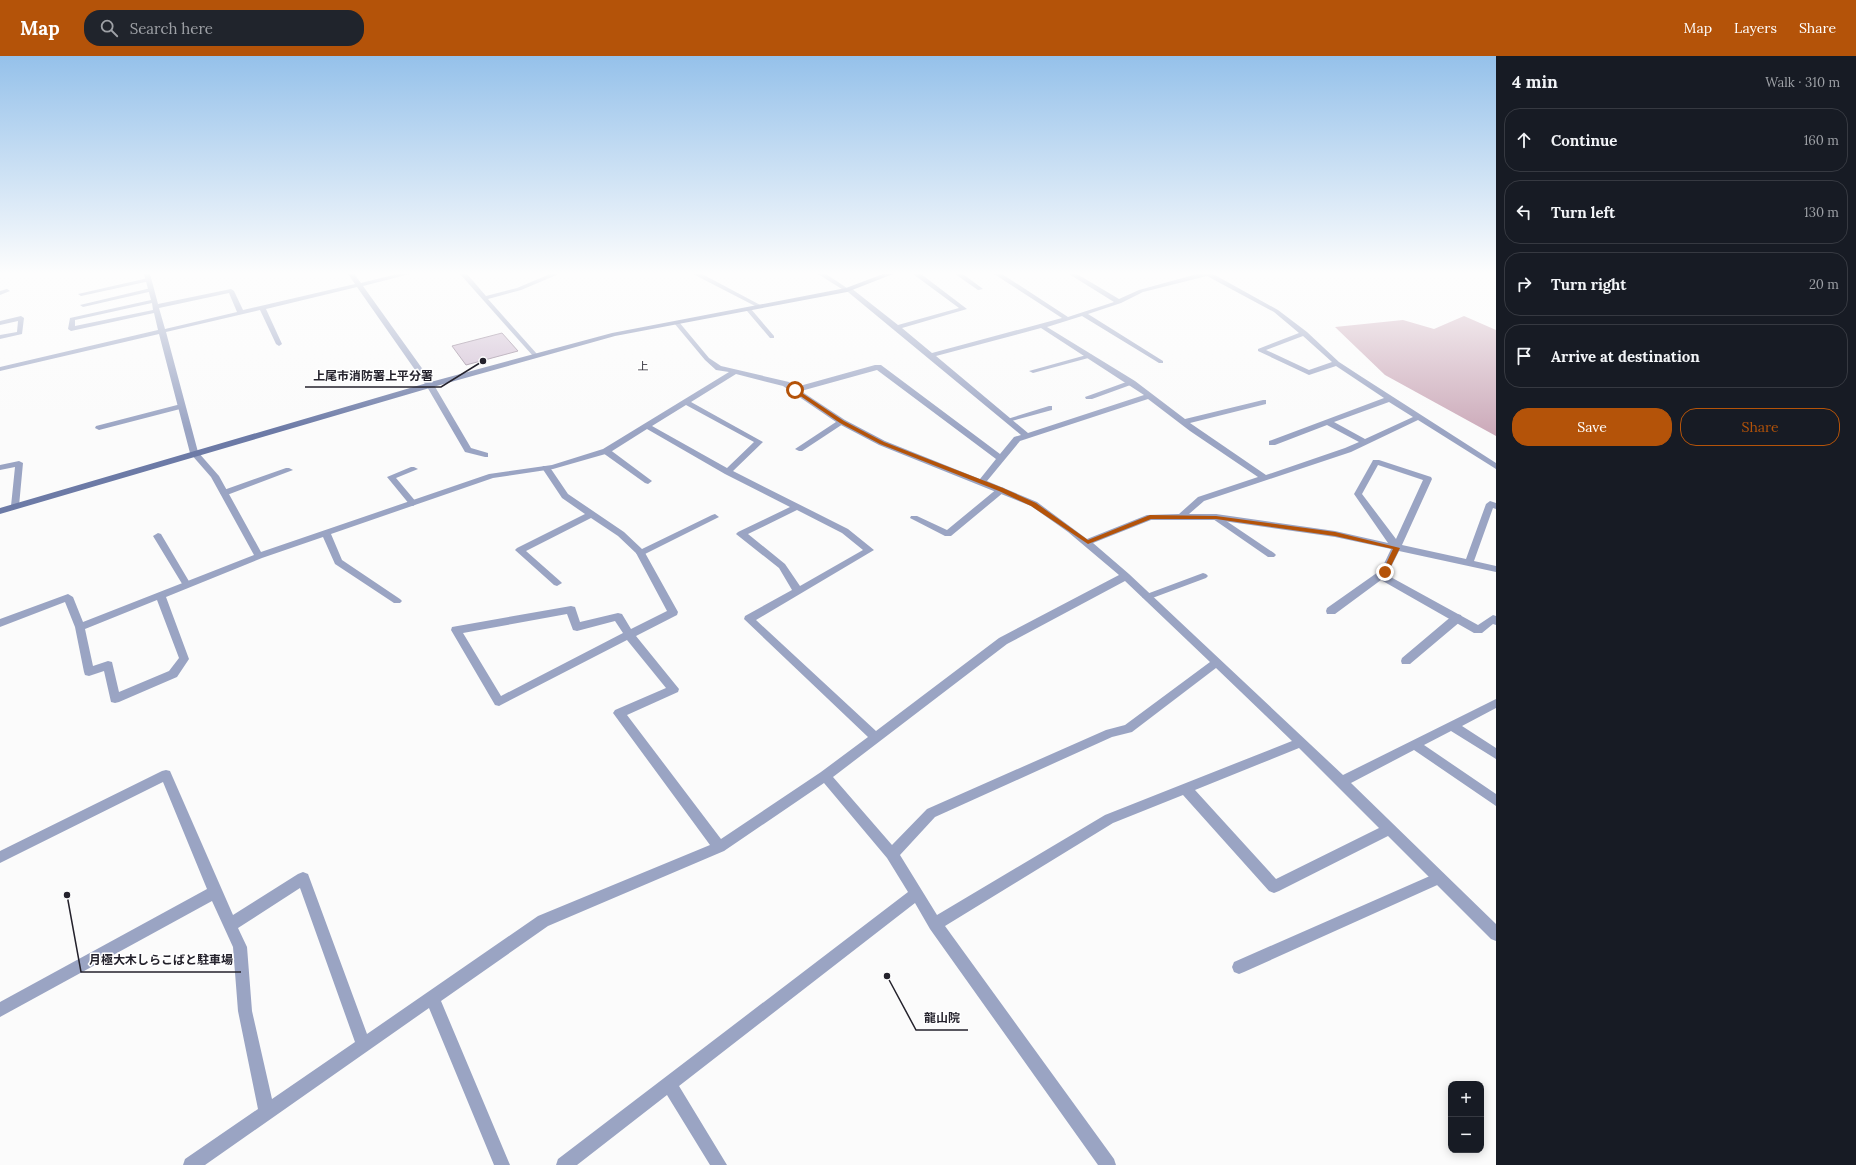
<!DOCTYPE html>
<html lang="en">
<head>
<meta charset="utf-8">
<style>
	:root { --surface:#171b24; --page:#20242c; --text:#f1f3f6; --muted:#9ea1a6; --line:#363941; --accent:#b45309 }
	body { margin:0; font-family:Lora,"Noto Sans JP",serif; background:var(--page); color:var(--text) }
	.controls { position:absolute; right:12px; bottom:12px; display:grid; overflow:hidden; border-radius:8px; box-shadow:0 2px 10px #0003 }
	.controls button { width:36px; height:36px; display:grid; place-items:center; padding:0; border:0; border-bottom:1px solid var(--line); background:var(--surface); color:var(--text); font:20px sans-serif }
	.stop { position:absolute; width:12px; height:12px; margin:-9px; border:3px solid #b45309; border-radius:50%; background:#fff }
	.stop.end { background:#b45309; border-color:#fff; box-shadow:0 1px 4px #0008 }
	.list { margin:0; padding:0; list-style:none }
	h2 { display:flex; justify-content:space-between; align-items:center; height:52px; margin:0; padding:0 16px; font-size:17px }
	h2 small { font-size:13px; font-weight:400; color:var(--muted) }
	.list li { display:grid; grid-template-columns:26px 1fr auto; gap:12px; align-items:center; box-sizing:border-box; height:64px; margin:0 8px 8px; padding:0 8px; border:1px solid var(--line); border-radius:16px }
	.list b { display:block; font-size:15px; white-space:nowrap }
	.list em { font-size:13px; font-style:normal; color:var(--muted) }
	.actions { display:flex; gap:8px; padding:12px 16px }
	.actions a { flex:1; padding:9px 0; border:1px solid var(--accent); border-radius:16px; text-align:center; font-size:14px; color:var(--accent) }
	.actions .main { background:var(--accent); color:#fff }
	.icon { flex:none; width:22px; height:22px; fill:none; stroke:currentColor; stroke-width:2; stroke-linecap:round; stroke-linejoin:round }
	.map { position:relative; flex:none; width:1496px; height:1109px; overflow:hidden }
	header { display:flex; align-items:center; gap:24px; box-sizing:border-box; height:56px; padding:0 20px; background:var(--accent); color:#fff }
	header strong { font-size:19px }
	nav { display:flex; gap:22px; margin-inline-start:auto; font-size:14px }
	.search { width:280px; height:36px; background:var(--page); display:flex; align-items:center; gap:10px; box-sizing:border-box; padding:0 14px; border-radius:16px; color:var(--muted); font-size:15px }
	main { display:flex }
	aside { flex:1; background:var(--surface) }
	.map>svg:first-child { display:block }
	.forest { fill:#cdacbb }
	.building { fill:#cebad0; stroke:#8a778c }
	.lines { fill:none; stroke-linecap:round; stroke-linejoin:round }
	.lane { fill:#9aa4c3; fill-rule:evenodd }
	.street { fill:#9aa4c3; fill-rule:evenodd }
	.secondary { fill:#6c7aa6; fill-rule:evenodd }
	.route { fill:#b45309 }
	.labels { text-anchor:middle; dominant-baseline:central; stroke-width:3; stroke-linejoin:round; paint-order:stroke }
	.far-quarter-label { font-size:11px; fill:#24222c; stroke:#fff }
	.leader { fill:none; stroke:#24222c; stroke-width:1.5 }
	.callout-dot { fill:#24222c; stroke:#fff; stroke-width:1.5 }
	.callout-label { font-size:12px; text-anchor:middle; font-weight:bold; fill:#24222c; stroke:#fff; stroke-width:3; stroke-linejoin:round; paint-order:stroke }
</style>
</head>
<body>
<header>
<strong>Map</strong>
<div class="search"><svg class="icon" aria-label="search" viewBox="0 0 24 24"><circle cx="10" cy="10" r="6"/><path d="M15 15l6 6"/></svg>Search here</div>
<nav><a>Map</a><a>Layers</a><a>Share</a></nav>
</header>
<main>
<div class="map">
<svg width="1496" height="1109" viewBox="0 0 1496 1109">
	<rect width="100%" height="100%" fill="#fbfbfb"/>
	<path class="forest" d="M1464,260L1496,274V380L1385,319L1335,271L1403,264L1434,273Z"/>
	<path class="building" d="M502,277L518,295L466,309L452,290Z"/>
	<g class="lines">
		<path class="lane" d="M693,218H702L764,251L759,252Z
			M955,218H963L983,233L978,234Z
			M148,222L151,224L150,225L81,240L78,238Z
			M151,232L154,234L153,235L83,251L80,249Z
			M7,233L10,235L0,239V235Z
			M747,253H751L774,280V282H770L747,255Z
			M1090,298L1092,299V301L1033,317L1029,315Z
			M1129,325L1136,327L1092,343H1086L1085,341Z
			M427,327L434,329L471,392L488,397V401H485L465,396L426,329Z
			M181,348H184V352L99,374L95,372L96,370Z
			M1049,350H1052V354L1008,366L1004,364Z
			M839,364H845L846,366L802,395H799L795,393Z
			M603,393H609L652,425L648,428L645,427L603,397Z
			M543,410H549L568,438L624,476L642,493L712,459L715,458L719,461L641,500L638,499L618,480L591,462L526,495L560,525L562,527L557,530L554,529L515,494L517,492L585,458L562,442L542,412Z
			M411,411H414L418,413L396,422L417,447L413,450L410,449L387,421Z
			M286,412H289L293,414L227,439L224,440L220,437L221,435Z
			M1001,431L1004,432L1005,434L1004,436L951,480H945L910,462L911,460H917L947,474L998,432Z
			M1216,458L1274,497L1276,499L1274,501H1268L1213,463L1212,461L1213,459Z
			M158,477L161,478L190,527L192,529L190,531H184L153,480Z
			M1203,517L1206,518L1208,520L1206,522L1147,544L1142,541L1144,539Z
			M1457,558L1461,559L1462,562L1461,565L1410,608H1402L1401,605L1402,602L1453,559Z
			M1439,816L1444,818L1446,822L1444,826L1244,916L1239,918L1234,916L1232,911L1234,906Z"/>
		<path class="street" d="M144,218H150L158,248L231,233L234,235L243,254L355,228L348,218H354L361,227L397,218H410L363,230L434,329L430,331H427L357,231L266,253L282,288L279,290L276,288L260,254L166,276L198,396L219,420L261,496L489,418L552,409L603,393L729,316L716,314L705,304L674,267L677,265L679,266L709,302L721,310L789,326L796,331L875,309H881L1000,398L1014,381L1021,379L848,236L845,235L818,218H826L847,232H851L898,269L959,252L913,218H921L967,253L902,272L932,297L1062,262L994,218H1002L1068,261L1114,246L1069,218H1077L1119,243L1139,234L1197,218H1213L1278,254L1307,276L1339,306L1362,321L1496,407V413L1418,364L1351,396L1204,445L1189,458H1216L1335,475L1388,487L1354,438L1372,406L1373,404H1379L1431,421L1432,423L1402,489L1466,503L1486,448L1490,445L1496,447V453L1493,452L1474,505L1496,510V516L1399,495L1387,519L1478,569L1493,559L1496,560V569L1493,568L1482,577H1474L1381,524L1335,558H1327L1326,555L1327,552L1381,514L1391,493L1335,481L1216,464H1151L1093,487L1129,518L1343,719L1496,643V652L1462,670L1496,692V703L1451,675L1424,689L1496,738V750L1414,694L1351,727L1496,868V885L1491,883L1388,780L1279,835L1274,837L1269,835L1183,739L1113,767L945,870L1114,1103L1116,1109H1098L930,873L915,847L679,1030L727,1109H710L667,1039L577,1109H556L558,1103L908,836L887,802L824,727L724,795L548,870L441,945L510,1109H494L429,952L205,1109H183L185,1103L258,1053L238,955L233,891L212,845L0,961V946L207,833L163,726L0,807V795L162,715L166,714L170,715L233,859L298,818L303,816L308,818L367,978L538,860L710,789L613,657L615,654L666,632L627,584L499,650L495,649L451,574L452,571L571,550L575,551L580,566L618,557L622,558L631,573L667,555L636,497L638,495H644L678,556L677,559L636,580L679,633L678,636L627,659L721,783L821,716L868,681L744,563L745,560L792,534L779,512L736,478L738,476L790,451L725,418L647,373L609,397L553,413L493,422L331,478L342,504L400,543L402,545L400,547H394L335,508L323,481L262,502L166,541L189,603L177,621L119,646L115,647L111,646L104,615L89,620L85,619L84,616L75,571L65,546L0,571V563L68,538L73,541L83,566L254,499L211,421L190,397L159,278L0,315V311L158,274L154,257L71,275L68,273L70,262L151,244ZM1207,220L1274,256L1299,277L1258,293V295L1309,319L1336,310L1384,342L1269,385V389H1275L1327,369L1359,386L1345,392L1266,419L1190,367L1266,348V344H1263L1185,363L1135,325L1047,271L1082,260L1159,307H1163V305L1088,258L1121,247L1143,236ZM229,237L237,256L165,273L159,252ZM152,247L153,254L75,270V264ZM1041,272L1144,339L1028,377L936,300ZM1303,280L1332,306L1309,314L1266,294ZM877,314L996,403L980,423L885,385L845,364L801,335ZM736,318L783,330L839,368L879,389L1031,450L1068,476L1119,519L999,582L876,675L756,564L874,494L848,473L733,415L763,386L691,346ZM1148,343L1190,375L1258,421L1198,441L1179,458L1147,459L1087,483L1037,446L987,425L1020,385ZM1389,346L1413,361L1365,383L1334,366ZM686,349L754,386L727,412L652,370ZM1378,409L1423,424L1396,483L1362,438ZM797,454L842,477L863,494L800,530L785,508L748,478ZM1125,525L1210,606L1125,669L1106,674L927,753L892,789L833,721L1007,588ZM157,544L179,602L169,615L119,636L112,606L108,605L93,610L85,573ZM567,558L573,574L577,575L615,565L623,577L501,640L463,577ZM1216,612L1292,685L1105,759L937,859L900,799L935,761L1112,681L1132,676ZM1299,692L1379,772L1276,823L1195,734ZM300,832L355,986L272,1043L252,955L247,891L238,872Z
			M460,218H467L486,240L517,232L550,218H559L521,234L488,243L537,298V300H533Z
			M21,260L24,262L22,278L0,283V279L17,276L18,265L0,269V265Z
			M19,405L23,407L19,450L15,453L11,450L15,411L0,414V409Z"/>
		<path class="secondary" d="M883,218H893L847,236L615,280L433,331L0,458V452L427,327L612,277L846,232Z"/>
	</g>
	<linearGradient id="sky" x2="0" y2="1"><stop stop-color="#95c1ea"/><stop offset="0.58" stop-color="#fdfdfd"/><stop offset="1" stop-color="#fdfdfd" stop-opacity="0"/></linearGradient>
	<rect width="1496" height="374" fill="url(#sky)"/>
	<path class="route" d="M793,333H796L844,365L884,386L1003,432L1036,447L1088,484L1150,459L1216,460L1335,476L1400,492L1388,516L1385,518L1382,516L1393,493L1335,480L1216,463H1151L1088,488L1031,450L999,435L880,388L840,367L793,335Z"/>
	<g class="labels">
		<g class="far-quarter-label">
			<text x="643" y="310">上</text>
		</g>
	</g>
	<path class="leader" d="M483 305L441 331H305M67 839L81 916H241M887 920L916 974H968"/>
	<g class="callout-dot">
		<circle cx="483" cy="305" r="4"/>
		<circle cx="67" cy="839" r="4"/>
		<circle cx="887" cy="920" r="4"/>
	</g>
	<g class="callout-label">
		<text x="373" y="324">上尾市消防署上平分署</text>
		<text x="161" y="908">月極大木しらこばと駐車場</text>
		<text x="942" y="966">龍山院</text>
	</g>
</svg>
<div class="controls">
<button>+</button>
<button>−</button>
</div>
<div class="stop" style="left:795px;top:334px"></div>
<div class="stop end" style="left:1385px;top:516px"></div>
</div>
<aside>
<h2>4 min<small>Walk · 310 m</small></h2>
<ul class="list">
<li><svg class="icon" aria-label="ahead" viewBox="0 0 24 24"><path d="M12 20V5M6 11l6-6 6 6"/></svg><div><b>Continue</b></div><em>160 m</em></li>
<li><svg class="icon" aria-label="left" viewBox="0 0 24 24"><path d="M17 20v-9H6M10 6l-5 5 5 5"/></svg><div><b>Turn left</b></div><em>130 m</em></li>
<li><svg class="icon" aria-label="right" viewBox="0 0 24 24"><path d="M7 20v-9h11M14 6l5 5-5 5"/></svg><div><b>Turn right</b></div><em>20 m</em></li>
<li><svg class="icon" aria-label="arrive" viewBox="0 0 24 24"><path d="M6 21V4h12l-3 4 3 4H6"/></svg><div><b>Arrive at destination</b></div></li>
</ul>
<div class="actions"><a class="main">Save</a><a>Share</a></div>
</aside>
</main>
</body>
</html>
